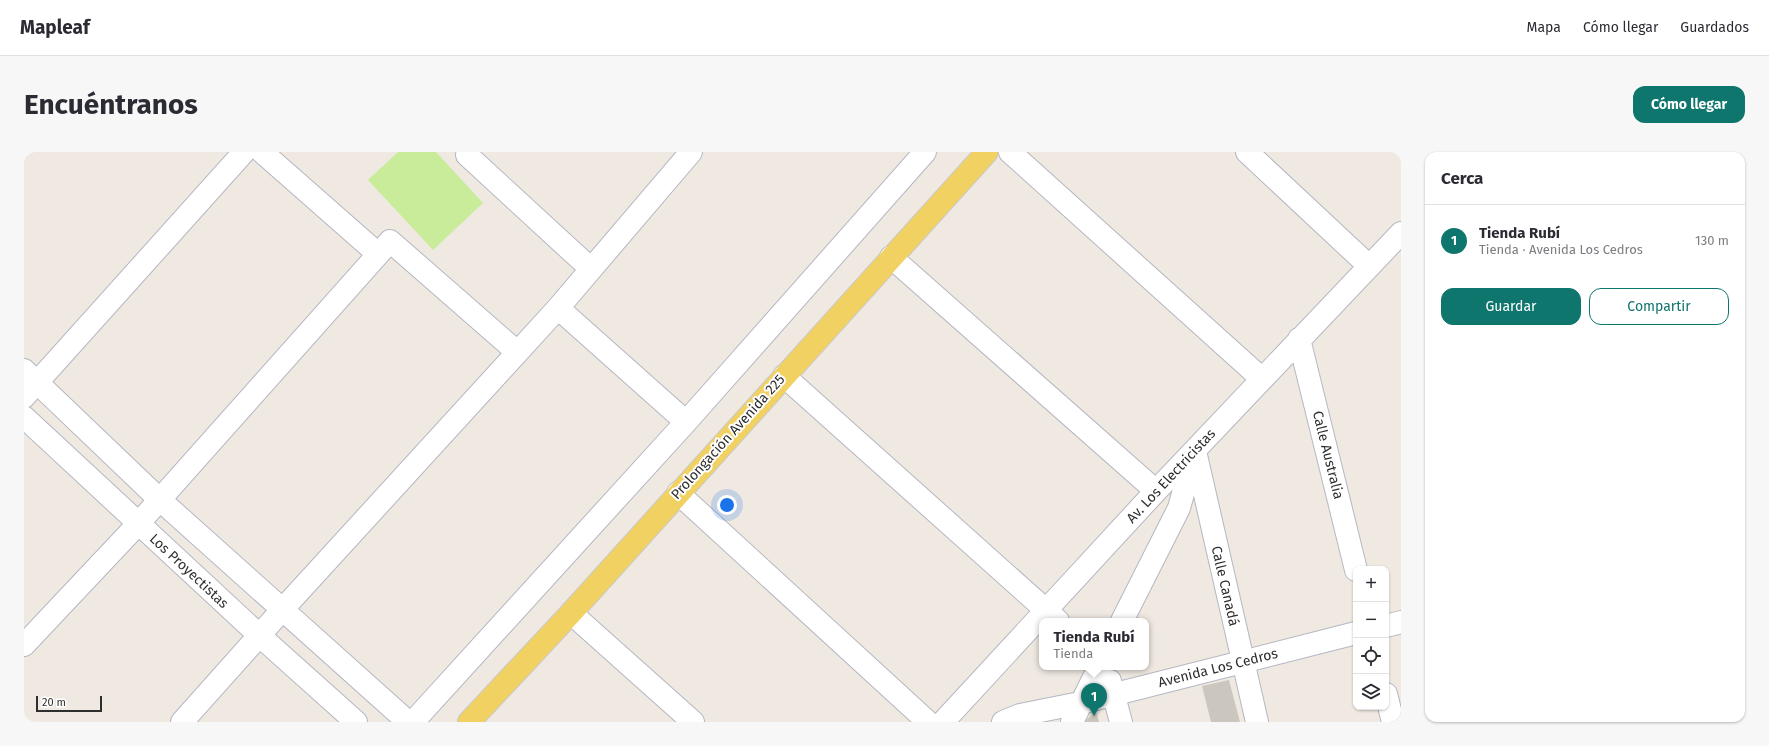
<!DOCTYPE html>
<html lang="es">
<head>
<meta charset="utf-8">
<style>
	:root { --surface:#fff; --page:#f7f7f7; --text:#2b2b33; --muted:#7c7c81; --line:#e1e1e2; --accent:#0f766e }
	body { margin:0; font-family:"Fira Sans",sans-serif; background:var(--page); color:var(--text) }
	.controls { position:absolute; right:12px; bottom:12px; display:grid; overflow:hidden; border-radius:8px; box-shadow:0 1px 3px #0004 }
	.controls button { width:36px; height:36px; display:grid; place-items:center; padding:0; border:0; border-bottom:1px solid var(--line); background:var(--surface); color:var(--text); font:20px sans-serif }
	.scale { position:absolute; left:12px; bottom:10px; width:66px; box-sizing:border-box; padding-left:4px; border:2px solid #2e2e2e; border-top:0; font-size:11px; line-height:14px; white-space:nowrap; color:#2e2e2e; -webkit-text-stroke:3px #fff; paint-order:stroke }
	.you { position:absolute; left:703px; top:353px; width:14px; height:14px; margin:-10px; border:3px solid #fff; border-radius:50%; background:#1a73e8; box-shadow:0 0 0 6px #1a73e833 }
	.badge { display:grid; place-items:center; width:26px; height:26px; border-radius:50%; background:var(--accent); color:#fff; font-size:13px; font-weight:700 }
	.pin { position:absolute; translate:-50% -33px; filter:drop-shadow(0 1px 2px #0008) }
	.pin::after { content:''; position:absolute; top:21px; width:14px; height:12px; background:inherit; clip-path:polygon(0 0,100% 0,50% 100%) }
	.popup { position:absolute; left:1015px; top:466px; width:110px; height:52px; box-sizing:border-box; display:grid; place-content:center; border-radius:8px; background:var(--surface); filter:drop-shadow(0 1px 3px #0005); font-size:13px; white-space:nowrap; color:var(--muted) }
	.popup b { font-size:15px; color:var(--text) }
	.popup::after { content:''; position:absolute; left:50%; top:100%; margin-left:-8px; border:8px solid transparent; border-top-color:var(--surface) }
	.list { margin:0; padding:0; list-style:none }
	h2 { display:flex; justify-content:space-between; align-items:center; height:52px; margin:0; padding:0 16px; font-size:17px }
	h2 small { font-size:13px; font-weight:400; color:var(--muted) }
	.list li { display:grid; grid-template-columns:26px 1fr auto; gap:12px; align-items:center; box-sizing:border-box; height:72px; padding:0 16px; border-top:1px solid var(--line) }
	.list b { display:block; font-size:15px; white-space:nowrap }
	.list p { margin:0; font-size:13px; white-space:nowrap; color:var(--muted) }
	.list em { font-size:13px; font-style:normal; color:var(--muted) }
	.actions { display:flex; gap:8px; padding:12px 16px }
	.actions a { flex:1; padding:9px 0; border:1px solid var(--accent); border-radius:12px; text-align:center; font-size:14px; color:var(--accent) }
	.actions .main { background:var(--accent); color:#fff }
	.icon { flex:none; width:22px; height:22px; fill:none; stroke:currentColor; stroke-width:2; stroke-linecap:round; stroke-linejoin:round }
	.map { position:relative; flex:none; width:1377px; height:570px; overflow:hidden; border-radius:12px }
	header { display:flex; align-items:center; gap:24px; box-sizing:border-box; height:56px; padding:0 20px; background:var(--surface); border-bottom:1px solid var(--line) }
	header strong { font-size:19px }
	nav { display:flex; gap:22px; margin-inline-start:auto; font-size:14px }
	.intro { display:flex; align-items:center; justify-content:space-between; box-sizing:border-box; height:96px; padding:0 24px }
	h1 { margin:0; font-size:28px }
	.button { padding:10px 18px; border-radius:12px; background:var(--accent); color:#fff; font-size:14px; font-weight:700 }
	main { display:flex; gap:24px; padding:0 24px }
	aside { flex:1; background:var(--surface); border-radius:12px; box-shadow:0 1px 3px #0004 }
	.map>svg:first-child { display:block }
	.pitch { fill:#c9ec9a }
	.building { fill:#cbc7bf }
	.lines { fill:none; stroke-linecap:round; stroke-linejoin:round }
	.minor-casing { stroke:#b4b7c1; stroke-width:24 }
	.major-casing { stroke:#c9c9c9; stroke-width:24 }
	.minor { stroke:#fff; stroke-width:22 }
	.major { stroke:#f2d163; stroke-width:22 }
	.labels { text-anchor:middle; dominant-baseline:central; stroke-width:4; stroke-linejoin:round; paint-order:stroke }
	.street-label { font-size:14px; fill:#2e2e2e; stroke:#fff }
</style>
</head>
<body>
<header>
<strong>Mapleaf</strong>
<nav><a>Mapa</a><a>Cómo llegar</a><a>Guardados</a></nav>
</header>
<div class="intro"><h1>Encuéntranos</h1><a class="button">Cómo llegar</a></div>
<main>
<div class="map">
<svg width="1377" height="570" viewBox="0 0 1377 570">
	<rect width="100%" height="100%" fill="#efe9e1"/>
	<path class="pitch" d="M374,0H412L459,51L409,98L344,28Z"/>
	<path class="building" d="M1205,528L1216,570H1187L1178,534Z
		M1072,560L1075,570H1061L1063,567Z"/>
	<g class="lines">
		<defs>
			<path id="minor" d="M238,0L354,102
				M445,0L443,3L567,117
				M986,0L1238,227
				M1223,0L1345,114
				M867,105L1132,339
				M534,156L662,270
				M1275,187L1332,418
				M0,218L135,347L384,570
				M760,224L1034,469
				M0,245L220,0
				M0,265L236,484L332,570
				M1171,299L1233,570
				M654,341L904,570
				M547,461L669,570
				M1098,469L1155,356L1170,302
				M1362,474L1377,470
				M0,493L114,372L366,89L493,200
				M1086,529L1097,570
				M1362,542L1369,570
				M158,570L258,458L534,156L667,0
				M389,570L662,270L901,0
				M919,570L1132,339L1377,81
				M979,570L996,563L1056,551L1332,481
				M1048,570L1075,515"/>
			<path id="major" d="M445,570L547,461L963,0"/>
		</defs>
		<use href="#minor" class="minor-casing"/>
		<use href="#major" class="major-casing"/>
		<use href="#minor" class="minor"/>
		<use href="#major" class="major"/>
	</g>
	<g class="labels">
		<g class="street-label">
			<text transform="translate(704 285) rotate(-48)">Prolongación Avenida 225</text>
			<text transform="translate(1304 303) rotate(76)">Calle Australia</text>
			<text transform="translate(1147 324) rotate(-47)">Av. Los Electricistas</text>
			<text transform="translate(165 419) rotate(43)">Los Proyectistas</text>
			<text transform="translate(1201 434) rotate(77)">Calle Canadá</text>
			<text transform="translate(1194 516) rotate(-14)">Avenida Los Cedros</text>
		</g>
	</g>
</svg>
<div class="controls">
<button>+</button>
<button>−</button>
<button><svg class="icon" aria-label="locate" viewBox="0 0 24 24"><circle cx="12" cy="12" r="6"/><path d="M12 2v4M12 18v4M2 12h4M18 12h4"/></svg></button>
<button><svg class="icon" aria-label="layers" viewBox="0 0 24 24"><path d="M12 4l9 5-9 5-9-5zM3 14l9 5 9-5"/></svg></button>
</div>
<div class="scale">20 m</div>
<div class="you"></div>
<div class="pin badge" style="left:1070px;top:564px">1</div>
<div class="popup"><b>Tienda Rubí</b>Tienda</div>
</div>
<aside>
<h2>Cerca<small></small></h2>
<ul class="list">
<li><span class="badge">1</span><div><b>Tienda Rubí</b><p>Tienda · Avenida Los Cedros</p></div><em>130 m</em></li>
</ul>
<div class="actions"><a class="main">Guardar</a><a>Compartir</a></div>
</aside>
</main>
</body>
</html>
